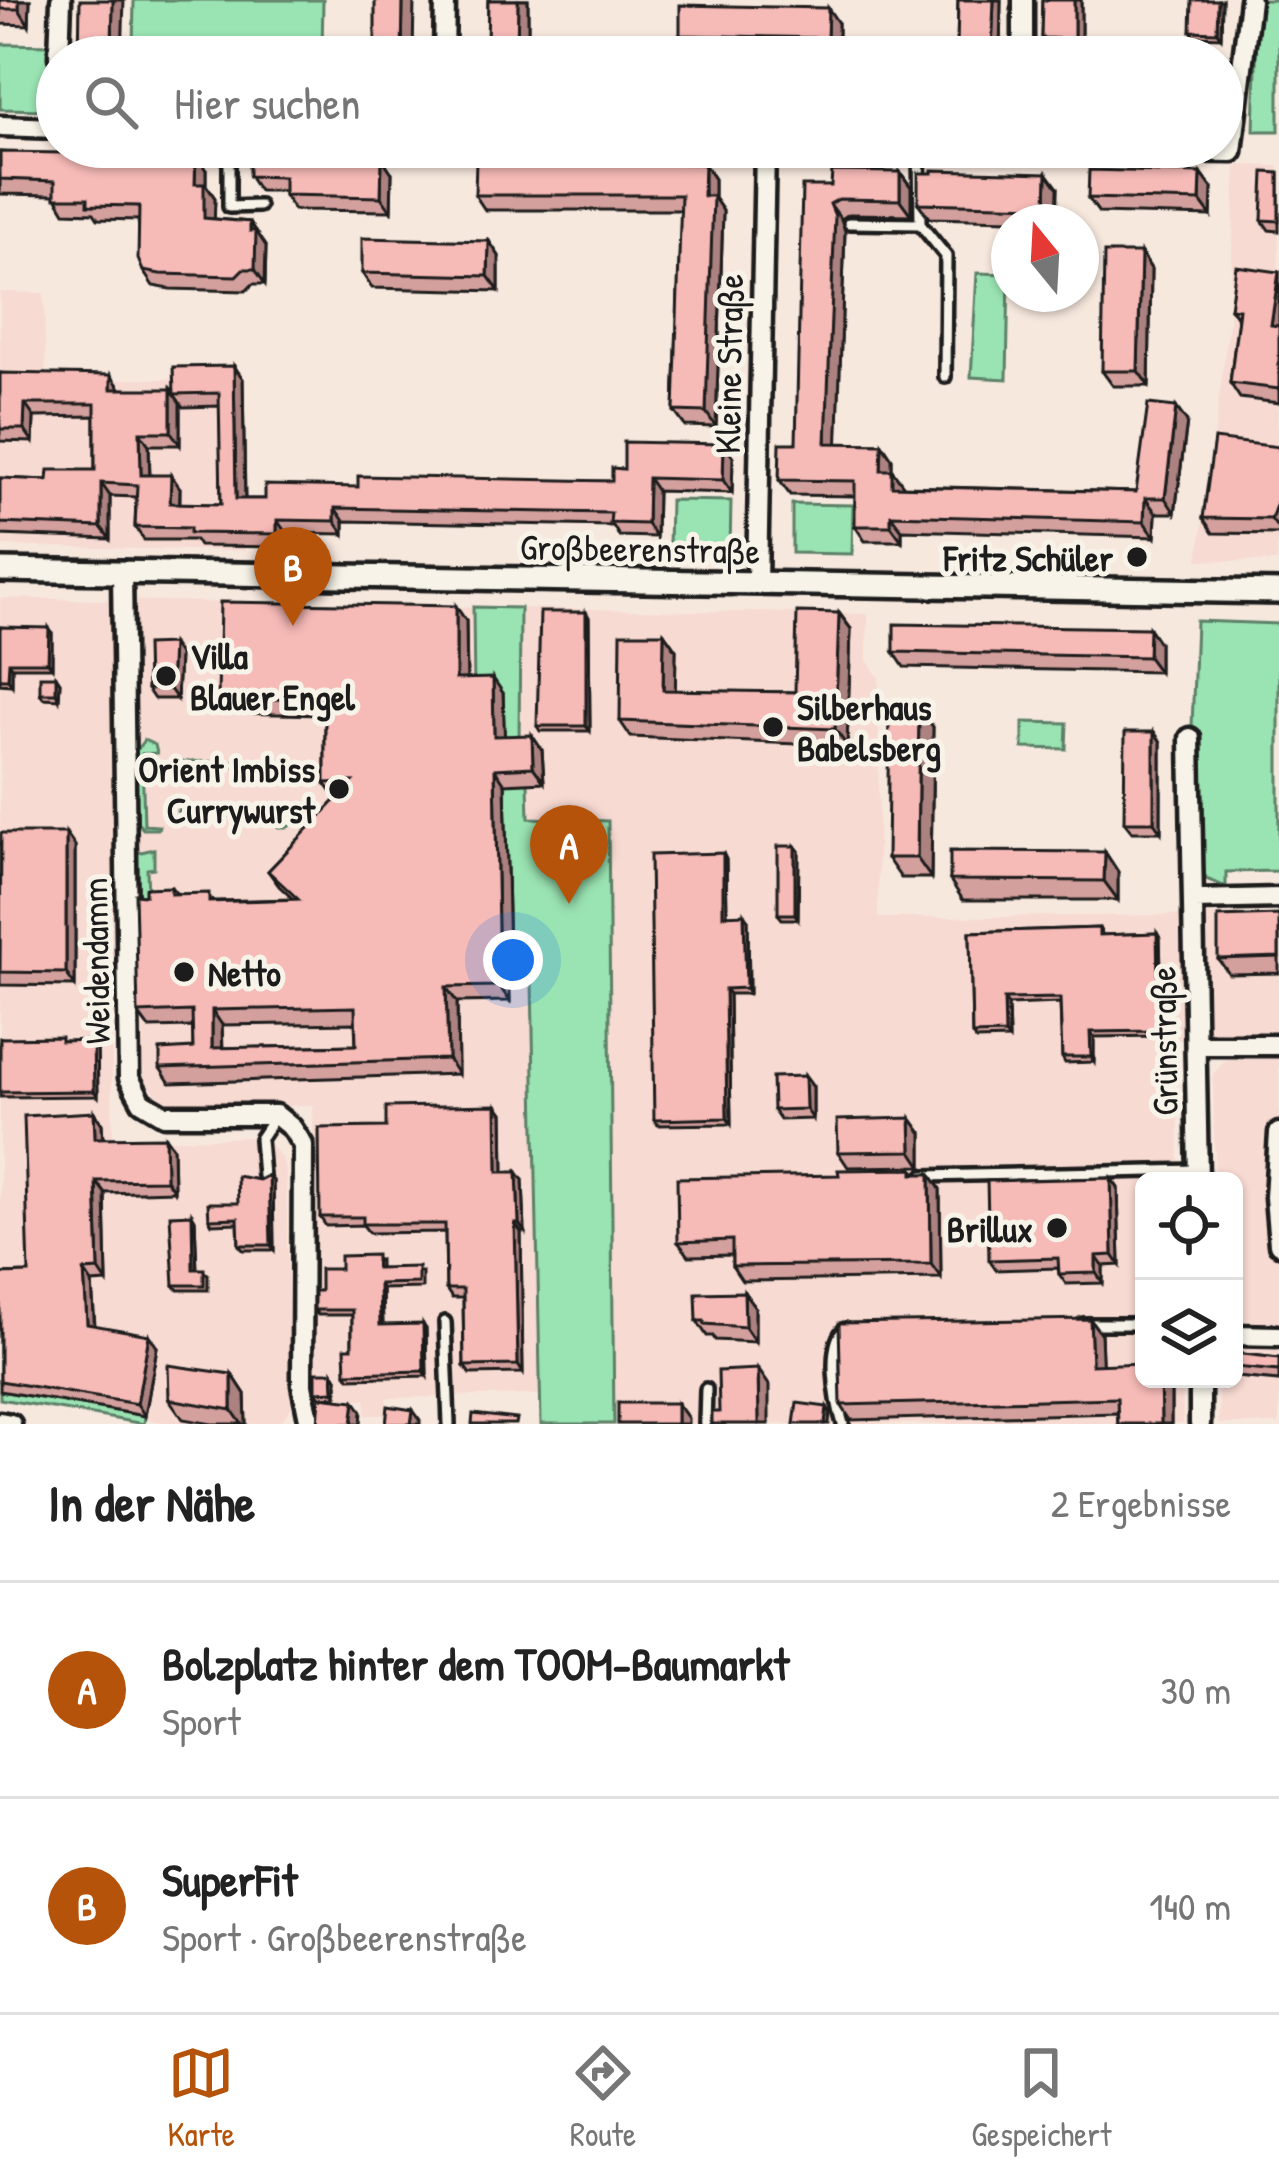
<!DOCTYPE html>
<html lang="de">
<head>
<meta charset="utf-8">
<style>
	:root { --surface:#fff; --page:#f6f6f6; --text:#222; --muted:#767676; --line:#e0e0e0; --accent:#b45309 }
	body { margin:0; font-family:"Patrick Hand",sans-serif; background:var(--page); color:var(--text) }
	.controls { position:absolute; right:36px; bottom:36px; display:grid; overflow:hidden; border-radius:18px; box-shadow:0 3px 9px #0004 }
	.controls button { width:108px; height:108px; display:grid; place-items:center; padding:0; border:0; border-bottom:3px solid var(--line); background:var(--surface); color:var(--text); font:60px sans-serif }
	.compass { position:absolute; left:991px; top:204px; width:108px; height:108px; border-radius:50%; background:var(--surface); box-shadow:0 3px 9px #0004; rotate:342deg }
	.you { position:absolute; left:513px; top:960px; width:42px; height:42px; margin:-30px; border:9px solid #fff; border-radius:50%; background:#1a73e8; box-shadow:0 0 0 18px #1a73e833 }
	.badge { display:grid; place-items:center; width:78px; height:78px; border-radius:50%; background:var(--accent); color:#fff; font-size:39px; font-weight:700 }
	.pin { position:absolute; translate:-50% -99px; filter:drop-shadow(0 3px 6px #0008) }
	.pin::after { content:''; position:absolute; top:63px; width:42px; height:36px; background:inherit; clip-path:polygon(0 0,100% 0,50% 100%) }
	.list { margin:0; padding:0; list-style:none }
	h2 { display:flex; justify-content:space-between; align-items:center; height:156px; margin:0; padding:0 48px; font-size:51px }
	h2 small { font-size:39px; font-weight:400; color:var(--muted) }
	.list li { display:grid; grid-template-columns:78px 1fr auto; gap:36px; align-items:center; box-sizing:border-box; height:216px; padding:0 48px; border-top:3px solid var(--line) }
	.list b { display:block; font-size:45px; white-space:nowrap }
	.list p { margin:0; font-size:39px; white-space:nowrap; color:var(--muted) }
	.list em { font-size:39px; font-style:normal; color:var(--muted) }
	.icon { flex:none; width:66px; height:66px; fill:none; stroke:currentColor; stroke-width:2; stroke-linecap:round; stroke-linejoin:round }
	.map { position:relative; flex:none; width:1279px; height:1424px; overflow:hidden }
	.search { position:absolute; background:var(--surface); box-shadow:0 3px 9px #0004; left:36px; right:36px; top:36px; height:132px; display:flex; align-items:center; gap:30px; box-sizing:border-box; padding:0 42px; border-radius:66px; color:var(--muted); font-size:45px }
	.sheet { height:588px; background:var(--surface) }
	nav { display:flex; justify-content:space-around; align-items:center; box-sizing:border-box; height:168px; border-top:3px solid var(--line); background:var(--surface); font-size:33px; color:var(--muted) }
	nav a { display:grid; justify-items:center; gap:6px }
	nav .on { color:var(--accent) }
	.map>svg:first-child { display:block }
	.built { fill:#f7dad2 }
	.green { fill:#9ae3b2; stroke:#5b8067; stroke-width:3 }
	.lines { fill:none; stroke-linecap:round; stroke-linejoin:round }
	.service-casing { stroke:#1c1c1c; stroke-width:18 }
	.minor-casing { stroke:#1c1c1c; stroke-width:27 }
	.tertiary-casing { stroke:#1c1c1c; stroke-width:30 }
	.service { stroke:#f7f3e8; stroke-width:9 }
	.minor { stroke:#f7f3e8; stroke-width:18 }
	.tertiary { stroke:#f7f3e8; stroke-width:21 }
	.wall { fill:#d4a09d; stroke:#1c1c1c; stroke-width:3; fill-rule:evenodd }
	.shaded-wall { fill:#ac8280; stroke:#1c1c1c; stroke-width:3 }
	.building { fill:#f6bab7; stroke:#1c1c1c; stroke-width:3; fill-rule:evenodd }
	.poi-dot { fill:#1c1c1c; stroke:#f7f3e8; stroke-width:4.5 }
	.labels { text-anchor:middle; dominant-baseline:central; stroke-width:10; stroke-linejoin:round; paint-order:stroke }
	.street-label { font-size:36px; fill:#1c1c1c; stroke:#f7f3e8 }
	.poi-label { font-size:36px; font-weight:bold; fill:#1c1c1c; stroke:#f7f3e8; text-anchor:end }
</style>
</head>
<body>
<div class="map">
<svg width="1279" height="1424" viewBox="0 0 1279 1424">
	<rect width="100%" height="100%" fill="#f7e8de"/>
	<filter id="ink" filterUnits="userSpaceOnUse"><feTurbulence type="fractalNoise" baseFrequency=".00833" numOctaves="2"/><feDisplacementMap in="SourceGraphic" scale="24" xChannelSelector="R" yChannelSelector="G"/><feConvolveMatrix kernelMatrix="1 2 1 2 8 2 1 2 1" color-interpolation-filters="sRGB"/></filter>
	<g filter="url(#ink)">
		<path class="built" d="M1236,165L1279,166L1277,562L1198,560L1229,322Z
			M0,292L44,293L46,380L244,378L245,551L0,546Z
			M0,598L473,607L475,693H503L509,980L532,981L540,1395L387,1398L385,1415H366V1399L314,1401L313,1105L188,1109L169,1105L145,1082L138,1024L111,1025L113,1141L254,1137L270,1144L282,1159L286,1172L291,1408L279,1424H178L0,1399Z
			M520,608L868,614L867,660L879,678L878,918L1279,914V1037L1178,1040L1179,1181H1144V1379H1182L1183,1424H614L608,822L529,819L527,750L519,749Z
			M1279,1058V1424H1219L1218,1379H1234V1181H1215L1213,1074L1227,1059Z"/>
		<path class="green" d="M134,0H323L322,52L133,48Z
			M1258,0H1279V131H1254Z
			M0,44L52,45L51,110L0,109Z
			M977,273L1009,274L1007,379L971,377Z
			M670,500L731,501L730,550L669,548Z
			M792,504L853,505L852,554L792,553Z
			M473,607L520,608L519,748L527,749L529,818L608,821L614,1424H541L532,982L509,981L503,694H474Z
			M1196,621L1279,624V871L1226,872V887L1206,879L1199,858L1192,727Z
			M1023,722L1067,723L1066,749L1023,748Z
			M144,740L155,745L157,753L142,754L144,825L159,826L158,829H143L137,822L135,752Z
			M292,760V765L175,767V762Z
			M298,809L297,819L288,827H279L278,816L178,817V810Z
			M154,849V868L147,869L148,897L136,901L137,853Z
			M0,1391L145,1416L144,1424L0,1399Z"/>
		<g class="lines">
			<defs>
				<path id="service" d="M229,147V207L259,206
					M849,223L920,224L919,147
					M920,224L946,256L945,377
					M263,1176L260,1139L276,1115
					M923,1176L1198,1170
					M445,1322L449,1424
					M1083,1324H1144
					M705,1424L706,1389
					M843,1424C836,1402 826,1343 845,1329"/>
				<path id="minor" d="M59,57L61,0
					M444,57L445,0
					M1023,57V0
					M0,126L57,128
					M904,147L1232,152L1250,0
					M122,573L129,1078L142,1102L164,1115H276L292,1128L303,1145L302,1385L310,1424
					M757,583L765,147
					M1190,738L1198,1181
					M1195,900L1279,898
					M1196,1045H1279
					M1279,1133L1275,1197L1279,1244
					M1234,1335L1279,1336
					M1200,1379V1424
					M0,1422L11,1424"/>
				<path id="tertiary" d="M0,570L1279,592"/>
			</defs>
			<use href="#service" class="service-casing"/>
			<use href="#minor" class="minor-casing"/>
			<use href="#tertiary" class="tertiary-casing"/>
			<use href="#service" class="service"/>
			<use href="#minor" class="minor"/>
			<use href="#tertiary" class="tertiary"/>
		</g>
		<path class="wall" d="M0,0H30L29,25L0,24Z
			M488,0H528V57H493L487,49Z
			M958,0H1001L1000,57H961L957,50Z
			M1042,0H1081V49L1048,48L1041,38Z
			M1222,0L1221,37L1195,36L1191,31Z
			M838,23V53L690,50L680,35Z
			M0,152L206,170V185L215,198L214,219L250,222L266,246L265,284H253L246,291L170,289L153,286L143,271L138,220L98,219L94,213L65,212L55,195L0,194Z
			M704,164L714,179V198L723,211L716,427L685,426L674,411L681,210H485L475,195Z
			M900,172L911,187V215L849,214L841,219L845,231L837,444H882L892,459V470L903,486L1136,492L1187,422L1175,513H1156L1155,537L902,530V541H865L855,526V496L790,495L779,480L796,443L831,186Z
			M392,173L391,211L294,210L284,195V191H259L249,176Z
			M1279,173V231L1269,230L1262,220Z
			M1058,188L1057,221L929,218L918,203Z
			M1212,188L1211,216L1099,213L1088,198Z
			M489,241L499,256V291L372,288L362,273Z
			M1141,253L1151,269L1149,386H1113L1102,371Z
			M1279,272V403L1240,398L1230,383L1238,319L1230,308Z
			M234,366L243,379L245,499H265L358,487L612,481L624,469L724,444L733,457L732,493L657,491L656,537L619,536L613,526L344,521V534L286,533V547L199,546L195,540H144L135,527L136,497L110,496V539L0,535V478L48,480L95,470V416L34,417L33,442L0,441V373L120,389L174,393ZM180,403L183,407L220,406L221,504H180V488L150,475L149,445H180Z
			M1279,447V534L1213,533L1203,518Z
			M839,613L851,629L847,746L631,737L620,721L664,633L676,650L675,691L795,692Z
			M589,617L590,731H540L537,726Z
			M466,621L467,679L503,693L504,736L542,750L544,782L505,784L510,1001L457,1002L458,1074L170,1083L160,1068L193,1048V1027L149,1028L138,1013L145,895L171,887L176,893L215,901L293,899L279,886L268,871L338,798H336L325,783V715L228,713L218,698ZM355,1023L356,1045L223,1048L222,1025Z
			M0,627L52,633V667H12V685L0,684Z
			M1159,643V672L904,667L894,652Z
			M179,655L177,699H154L147,689Z
			M56,676L60,682L59,699L43,698L40,693Z
			M919,707L933,727L931,878H901L887,858Z
			M1154,732L1161,742V832H1132L1124,822Z
			M66,833L75,846V986L0,985V843Z
			M795,846L799,851L798,919H782L778,914Z
			M1105,852L1118,872V900H963L950,880Z
			M726,859L727,915L748,920L749,994H729L731,1124L658,1125L654,1120Z
			M1279,915V973L1229,974L1218,959Z
			M1099,928L1103,935L1157,933L1160,938L1163,1036L1094,1037V1062L1065,1063L1062,1057L1060,1003L1008,1005L1009,1039L976,1040L972,1035L970,932Z
			M0,1038L64,1041L97,1045L98,1096L0,1097Z
			M813,1087V1119L780,1120L773,1110Z
			M497,1105L503,1113L504,1172L523,1180L525,1232H521L523,1373L470,1374L464,1366L463,1298H452L446,1289L445,1232L369,1233L363,1225L326,1226L320,1217L386,1127Z
			M94,1112L102,1124L103,1138L173,1148L174,1191L105,1193L107,1282L92,1283L95,1326L157,1347L145,1416L0,1391V1274L29,1273Z
			M922,1133V1166L848,1167L838,1152Z
			M913,1169L916,1174H930L940,1189L941,1278L742,1281L732,1266V1255L689,1256L678,1242L839,1175Z
			M1111,1178L1118,1188L1120,1265L1103,1266V1283L1066,1284L1059,1274L1058,1268L996,1270L989,1260Z
			M259,1180L273,1181L274,1250H243L239,1245L238,1223L212,1224L209,1219L238,1203Z
			M195,1219L197,1269L208,1274V1290H178L174,1285Z
			M379,1260V1268L422,1272V1288L382,1289L383,1325L426,1329L427,1376L349,1378L346,1373L352,1348V1315H318L314,1310L320,1291L340,1269Z
			M744,1292L755,1307V1342L715,1340L713,1336H707L697,1321Z
			M1101,1334L1102,1364L1144,1379H1171V1424H1118L1117,1413L851,1420L841,1405Z
			M1234,1353L1279,1358V1381L1236,1377L1234,1375Z
			M333,1372L337,1378V1396L320,1397L316,1392Z
			M232,1374L245,1394L246,1424H212L183,1419L169,1399Z"/>
		<path class="shaded-wall" d="M19,0H30L29,25L19,9Z
			M113,0H124L122,57L112,46Z
			M403,0H414L413,57H402Z
			M518,0H528V57H522L517,49Z
			M994,0H1001L1000,57H996L992,51Z
			M1074,0H1081V49L1074,39Z
			M1218,0H1222L1221,37L1217,32Z
			M828,8L838,23V53L827,38Z
			M196,155L206,170V185L215,198L214,232L204,218L195,184Z
			M382,158L392,173L391,211L381,197Z
			M704,164L714,179V198L723,211L716,427L706,412Z
			M900,172L911,187V215L900,200Z
			M1047,173L1058,188L1057,221L1046,206Z
			M1201,173L1212,188L1211,216L1200,201Z
			M830,204L841,219L845,231L837,458L826,443Z
			M250,222L266,246L265,284L255,269Z
			M489,241L499,256V291L488,276Z
			M1141,253L1151,269L1149,386L1138,371Z
			M1279,272V337L1271,325Z
			M234,366L243,379L245,512L236,499Z
			M111,375L120,388V402L111,389Z
			M171,389L180,403V445L171,432Z
			M25,404L34,417L33,442L24,429Z
			M1176,407L1187,422L1175,513L1165,498Z
			M140,432L149,445L150,488L141,475Z
			M724,444L733,457L732,493L723,480Z
			M882,444L892,459V470L903,485L902,501L881,470Z
			M171,475L180,488L179,516L170,503Z
			M648,478L657,491L656,537L647,524Z
			M101,483L110,496V539L101,527Z
			M1279,497V530L1271,519Z
			M1145,498L1156,513L1155,537L1144,522Z
			M335,508L344,521V534L335,521Z
			M891,515L902,530V541L891,526Z
			M277,520L286,533V547L277,534Z
			M456,606L466,621L467,694L456,679Z
			M586,612L589,617L590,731L586,726Z
			M839,613L851,629L847,746L835,729Z
			M49,628L52,633V667L48,662Z
			M1149,628L1159,643V672L1148,657Z
			M664,633L676,650L675,707L663,690Z
			M172,644L179,655L177,699L170,689Z
			M9,662L12,667V685L8,679Z
			M56,676L60,682L59,699L56,693Z
			M493,678L503,693L505,751L494,736Z
			M919,707L933,727L931,878L917,858Z
			M1154,732L1161,742V832L1154,822Z
			M532,735L542,750L544,782L533,767Z
			M495,769L505,784L510,1001L499,986Z
			M66,833L75,846V986L66,973Z
			M795,846L799,851L798,919L795,914Z
			M1105,852L1118,872V900L1104,881Z
			M723,853L726,859L727,920L723,915Z
			M744,914L748,920L749,994L746,988Z
			M1157,933L1160,938L1163,1036L1159,1031Z
			M446,987L457,1002L458,1074L448,1059Z
			M725,989L729,994L731,1124L727,1118Z
			M1004,999L1008,1005L1009,1039L1005,1034Z
			M212,1010L222,1025L223,1063L212,1048Z
			M1090,1032L1094,1037V1062L1091,1057Z
			M93,1040L97,1045L98,1096L94,1091Z
			M805,1076L813,1087V1119L806,1109Z
			M497,1105L503,1113L504,1180L498,1172Z
			M94,1112L102,1124L103,1150L95,1138Z
			M911,1118L922,1133V1166L912,1151Z
			M165,1137L173,1148L174,1191L166,1180Z
			M517,1172L523,1180L525,1232L519,1224Z
			M930,1174L940,1189L941,1278L931,1264Z
			M269,1175L273,1181L274,1250L271,1245Z
			M1111,1178L1118,1188L1120,1265L1113,1255Z
			M96,1181L105,1193L107,1282L99,1270Z
			M192,1214L195,1219L197,1275L193,1269Z
			M515,1224L521,1232L523,1373L518,1365Z
			M1096,1256L1103,1266V1283L1096,1273Z
			M84,1271L92,1283L95,1336L87,1324Z
			M379,1284L382,1289L383,1330L380,1325Z
			M744,1292L755,1307V1342L745,1327Z
			M1090,1319L1101,1334L1103,1380L1092,1365Z
			M423,1324L426,1329L427,1376L424,1371Z
			M149,1335L157,1347L145,1416L137,1404Z
			M758,1369L769,1385V1424H759Z
			M333,1372L337,1378V1396L334,1391Z
			M232,1374L245,1394L246,1424H242L232,1410Z
			M1160,1379H1171V1424H1161Z
			M355,1401L362,1411L361,1424H352Z
			M677,1403L688,1418V1424H677Z
			M827,1407L830,1412L829,1424H825Z
			M413,1410L420,1420V1424H411Z"/>
		<path class="building" d="M0,0H19V9H0Z
			M80,0H113L112,46L169,50L170,46L182,44L319,47V57H79Z
			M375,0H403L402,57H375Z
			M488,0H518L517,49H487Z
			M958,0H994L992,51L957,50Z
			M1042,0H1074V39L1041,38Z
			M1192,0H1218L1217,32L1191,31Z
			M680,5L828,8L827,38L680,35Z
			M547,52L660,54V57H547Z
			M0,152L196,155L195,184H204V218L250,222V231H256L255,269H243L236,276L160,274L143,271L138,259L139,206L88,205V198H55V181L0,179Z
			M249,156L382,158L381,197L284,195V177L249,176Z
			M476,160L704,164L703,196H713L706,412L674,411L681,195H475Z
			M932,170L1047,173L1046,206L918,203V173H932Z
			M1089,170L1201,173L1200,201L1088,198Z
			M832,171L900,172V200L839,199L830,204L835,216L826,443L882,444L881,470H892V486L1136,492L1148,404L1176,407L1165,498H1145L1144,522L891,515V526H855V481L779,480L780,443H796L802,186H831Z
			M1264,172L1279,173V221L1262,220Z
			M362,238L489,241L488,276L362,273Z
			M1104,253H1141L1138,371H1102Z
			M1236,266L1279,272L1271,325L1279,326V389L1230,383L1239,309L1230,308Z
			M234,366L236,499H265V485L358,487V476L612,481V468L624,469V442L724,444L723,480L648,478L647,524L610,523L611,513L335,508V521L277,520V534L190,533V528L135,527L137,485L101,483V527L0,523V478L48,480L49,470H95V404H25L24,429H0V373L111,375V389H171V432H140L141,475H171L170,503L221,504L219,393L174,394L173,367Z
			M1214,439L1279,447V497L1271,519L1203,518Z
			M220,602L456,606V679L493,678L494,736L532,735L533,767L495,769L499,986L446,987L448,1059L160,1068V1050L193,1048L192,1011L138,1013L135,894L145,895V888L171,887V894L209,893V902L298,899L268,871L353,782L325,783V700L218,698ZM355,1007L356,1045L212,1048V1010Z
			M540,612H586V726H537Z
			M797,612L839,613L835,729L620,721L621,633H664L663,690L795,692Z
			M894,624L1149,628L1148,657L894,652Z
			M0,627L49,628L48,662H9L8,679H0Z
			M172,644L170,689H147L146,645Z
			M40,676H56V693H40Z
			M889,707H919L917,858H887Z
			M1125,732H1154V822H1124Z
			M1,833H66V973L0,972Z
			M778,846H795V914H778Z
			M950,851L1105,852L1104,881L950,880Z
			M723,853V915L744,914L746,988L725,989L727,1118L654,1120L650,855Z
			M1279,915V957L1218,959V917Z
			M1099,928V935L1157,933L1159,1031L1090,1032L1091,1057H1062L1060,998L1004,999L1005,1034L972,1035L970,932Z
			M61,1037V1041L93,1040L94,1091L0,1092V1038Z
			M805,1076L806,1109L773,1110L772,1077Z
			M497,1105L498,1172H517L519,1224H515L518,1365L464,1366L463,1289H446L445,1224H363V1217H320L319,1128L386,1127V1107Z
			M94,1112L95,1138L165,1137L166,1180L96,1181L99,1270L84,1271L87,1324L149,1335L137,1404L0,1381V1274L29,1273L24,1116Z
			M911,1118L912,1151L838,1152L837,1120Z
			M913,1169V1174H930L931,1264L732,1266V1240L678,1242L677,1178L839,1175L838,1170Z
			M269,1175L271,1245H239L238,1218L209,1219L208,1203H238L237,1176L259,1180Z
			M1111,1178L1113,1255L1096,1256V1273L1059,1274L1058,1258L989,1260L987,1181Z
			M192,1214L193,1269H204V1285H174L170,1215Z
			M376,1255V1268L418,1267V1283L379,1284L380,1325L423,1324L424,1371L346,1373L345,1348H352V1310H314V1291H320V1269H340V1256Z
			M744,1292L745,1327L705,1324L704,1321H697L696,1293Z
			M1090,1319L1092,1365L1144,1363V1379H1160L1161,1424H1118L1117,1398L841,1405L839,1323Z
			M1234,1353L1279,1358V1371L1234,1367Z
			M168,1365L232,1374V1410L169,1399Z
			M758,1369L759,1424H712V1412H719L718,1371Z
			M316,1372H333L334,1391L316,1392Z
			M320,1397L355,1401L352,1424H318Z
			M618,1403H677V1424H618Z
			M797,1403L827,1407L825,1424H794Z
			M388,1406L413,1410L411,1424H386Z
			M473,1414L517,1419L516,1424H472Z"/>
	</g>
	<g class="poi-dot">
		<circle cx="1137" cy="557" r="12"/>
		<circle cx="166" cy="676" r="12"/>
		<circle cx="773" cy="727" r="12"/>
		<circle cx="339" cy="789" r="12"/>
		<circle cx="184" cy="972" r="12"/>
		<circle cx="1057" cy="1228" r="12"/>
	</g>
	<g class="labels">
		<g class="street-label">
			<text transform="translate(728 364) rotate(-89)">Kleine Straße</text>
			<text transform="translate(640 548) rotate(1)">Großbeerenstraße</text>
			<text transform="translate(95 961) rotate(-91)">Weidendamm</text>
			<text transform="translate(1163 1041) rotate(-91)">Grünstraße</text>
		</g>
		<g class="poi-label">
			<text x="1113" y="557">Fritz Schüler</text>
			<text x="190" y="655" text-anchor="start">Villa<tspan x="190" dy="41">Blauer Engel</tspan></text>
			<text x="797" y="706" text-anchor="start">Silberhaus<tspan x="797" dy="41">Babelsberg</tspan></text>
			<text x="315" y="768">Orient Imbiss<tspan x="315" dy="41">Currywurst</tspan></text>
			<text x="208" y="972" text-anchor="start">Netto</text>
			<text x="1033" y="1228">Brillux</text>
		</g>
	</g>
</svg>
<div class="controls">
<button><svg class="icon" aria-label="locate" viewBox="0 0 24 24"><circle cx="12" cy="12" r="6"/><path d="M12 2v4M12 18v4M2 12h4M18 12h4"/></svg></button>
<button><svg class="icon" aria-label="layers" viewBox="0 0 24 24"><path d="M12 4l9 5-9 5-9-5zM3 14l9 5 9-5"/></svg></button>
</div>
<svg class="compass" viewBox="-18 -18 36 36"><path d="M0-13l5 13h-10z" fill="#e53935"/><path d="M0 13l5-13h-10z" fill="#767676"/></svg>
<div class="you"></div>
<div class="pin badge" style="left:569px;top:904px">A</div>
<div class="pin badge" style="left:293px;top:626px">B</div>
<div class="search"><svg class="icon" aria-label="search" viewBox="0 0 24 24"><circle cx="10" cy="10" r="6"/><path d="M15 15l6 6"/></svg>Hier suchen</div>
</div>
<section class="sheet">
<h2>In der Nähe<small>2 Ergebnisse</small></h2>
<ul class="list">
<li><span class="badge">A</span><div><b>Bolzplatz hinter dem TOOM-Baumarkt</b><p>Sport</p></div><em>30 m</em></li>
<li><span class="badge">B</span><div><b>SuperFit</b><p>Sport · Großbeerenstraße</p></div><em>140 m</em></li>
</ul>
</section>
<nav>
<a class="on"><svg class="icon" aria-label="map" viewBox="0 0 24 24"><path d="M3 6l6-2 6 2 6-2v14l-6 2-6-2-6 2zM9 4v14M15 6v14"/></svg>Karte</a>
<a><svg class="icon" aria-label="directions" viewBox="0 0 24 24"><path d="M12 3l9 9-9 9-9-9zM9 14v-3h6M13 9l2 2-2 2"/></svg>Route</a>
<a><svg class="icon" aria-label="saved" viewBox="0 0 24 24"><path d="M7 4h10v16l-5-4-5 4z"/></svg>Gespeichert</a>
</nav>
</body>
</html>
